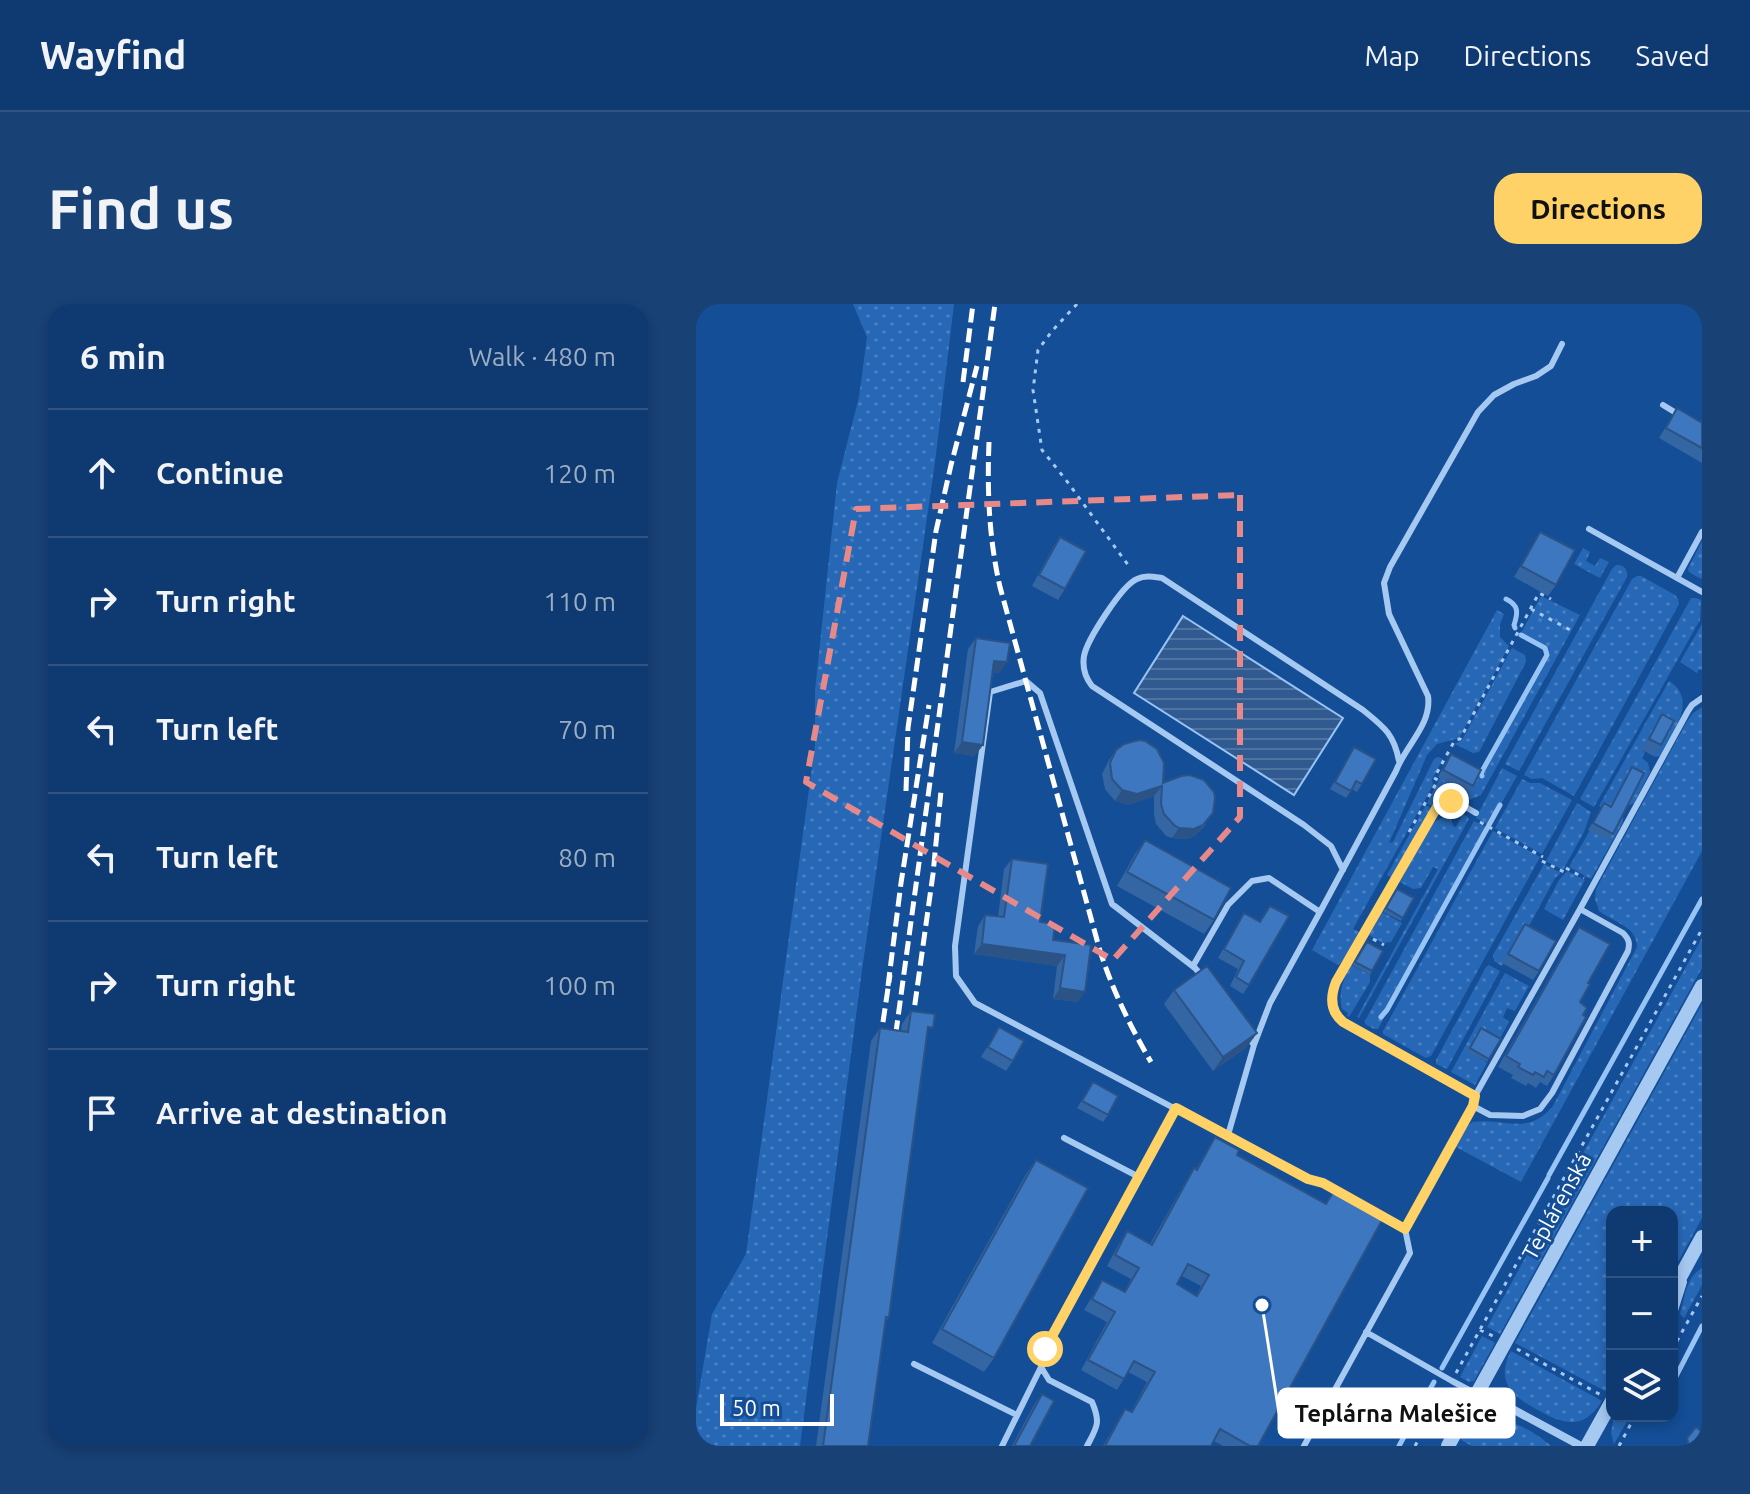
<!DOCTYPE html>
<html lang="en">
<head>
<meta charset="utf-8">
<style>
	:root { --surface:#0f3a71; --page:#184176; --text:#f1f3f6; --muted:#9badc3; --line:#2f5484; --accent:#ffd267 }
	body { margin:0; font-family:Ubuntu,sans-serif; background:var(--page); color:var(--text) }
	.controls { position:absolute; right:24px; bottom:24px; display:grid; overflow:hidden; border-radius:16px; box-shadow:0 4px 12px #0003 }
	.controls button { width:72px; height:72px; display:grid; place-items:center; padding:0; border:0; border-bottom:2px solid var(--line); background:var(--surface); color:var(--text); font:40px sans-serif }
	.scale { position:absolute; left:24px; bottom:20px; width:114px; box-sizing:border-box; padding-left:8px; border:4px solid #fff; border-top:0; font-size:22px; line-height:28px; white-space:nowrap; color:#fff; -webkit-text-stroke:6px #144e97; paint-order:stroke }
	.stop { position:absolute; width:24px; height:24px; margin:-18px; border:6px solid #ffd267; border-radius:50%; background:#fff }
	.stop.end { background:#ffd267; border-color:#fff; box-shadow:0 2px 8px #0008 }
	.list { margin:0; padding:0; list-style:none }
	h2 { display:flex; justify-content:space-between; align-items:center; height:104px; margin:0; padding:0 32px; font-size:34px }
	h2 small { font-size:26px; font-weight:400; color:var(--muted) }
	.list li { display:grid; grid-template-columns:52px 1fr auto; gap:24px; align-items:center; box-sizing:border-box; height:128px; padding:0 32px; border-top:2px solid var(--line) }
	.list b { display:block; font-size:30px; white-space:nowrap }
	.list em { font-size:26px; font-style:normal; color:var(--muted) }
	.icon { flex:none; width:44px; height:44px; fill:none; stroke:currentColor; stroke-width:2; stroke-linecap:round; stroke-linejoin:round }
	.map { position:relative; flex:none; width:1006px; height:1142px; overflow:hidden; border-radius:24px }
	header { display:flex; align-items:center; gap:48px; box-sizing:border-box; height:112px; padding:0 40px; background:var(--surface); border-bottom:2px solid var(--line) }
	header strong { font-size:38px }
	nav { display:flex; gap:44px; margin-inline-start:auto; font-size:28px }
	.intro { display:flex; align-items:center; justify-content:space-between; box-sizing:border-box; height:192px; padding:0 48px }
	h1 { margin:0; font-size:56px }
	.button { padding:20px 36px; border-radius:24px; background:var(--accent); color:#111; font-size:28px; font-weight:700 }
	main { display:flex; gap:48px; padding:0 48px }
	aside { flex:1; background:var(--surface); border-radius:24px; box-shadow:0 4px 12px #0003 }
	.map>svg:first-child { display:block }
	.grass { fill:url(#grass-dots) }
	.water { fill:url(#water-rules); stroke:#98c4f5; stroke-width:2 }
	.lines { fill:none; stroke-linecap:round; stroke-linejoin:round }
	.stream { stroke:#98c4f5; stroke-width:5 }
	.path { stroke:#a6c9f2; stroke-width:3; stroke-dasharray:4 6; stroke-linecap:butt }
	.service { stroke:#a6c9f2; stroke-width:6 }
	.minor { stroke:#a6c9f2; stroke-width:8 }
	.tertiary { stroke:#a6c9f2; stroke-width:14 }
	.rail { stroke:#fff; stroke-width:5; stroke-dasharray:14 6; stroke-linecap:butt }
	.wall { fill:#3466a4; fill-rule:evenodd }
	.shaded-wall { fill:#2b5386 }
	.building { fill:#3d77bf; stroke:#2b5386; stroke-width:2; fill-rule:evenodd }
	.route { stroke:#ffd267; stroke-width:10 }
	.marked { fill:none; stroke:#e88989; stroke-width:6; stroke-dasharray:16 10; stroke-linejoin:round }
	.labels { text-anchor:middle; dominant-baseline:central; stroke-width:6; stroke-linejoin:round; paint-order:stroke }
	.street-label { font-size:22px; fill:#fff; stroke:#144e97 }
	.leader { fill:none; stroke:#fff; stroke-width:3 }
	.callout-dot { fill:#fff; stroke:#144e97; stroke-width:3 }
	.callout { fill:#fff; stroke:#fff; stroke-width:3 }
	.callout-label { font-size:24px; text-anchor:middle; font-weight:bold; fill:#111 }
</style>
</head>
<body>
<header>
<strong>Wayfind</strong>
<nav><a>Map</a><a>Directions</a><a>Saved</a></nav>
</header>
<div class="intro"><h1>Find us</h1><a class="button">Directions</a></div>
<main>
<aside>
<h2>6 min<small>Walk · 480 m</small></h2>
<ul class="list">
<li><svg class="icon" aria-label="ahead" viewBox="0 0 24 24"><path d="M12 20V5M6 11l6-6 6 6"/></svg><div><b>Continue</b></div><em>120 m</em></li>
<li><svg class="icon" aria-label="right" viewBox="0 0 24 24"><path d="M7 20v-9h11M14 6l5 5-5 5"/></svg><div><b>Turn right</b></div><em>110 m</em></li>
<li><svg class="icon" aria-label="left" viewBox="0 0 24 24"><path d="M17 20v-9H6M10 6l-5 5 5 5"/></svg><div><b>Turn left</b></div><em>70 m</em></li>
<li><svg class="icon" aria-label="left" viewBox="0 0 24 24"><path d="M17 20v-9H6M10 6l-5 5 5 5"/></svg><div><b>Turn left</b></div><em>80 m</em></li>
<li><svg class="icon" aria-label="right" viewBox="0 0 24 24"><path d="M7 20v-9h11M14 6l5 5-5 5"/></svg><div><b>Turn right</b></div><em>100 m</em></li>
<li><svg class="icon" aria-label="arrive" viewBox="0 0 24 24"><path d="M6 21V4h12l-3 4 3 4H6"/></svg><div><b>Arrive at destination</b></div></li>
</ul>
</aside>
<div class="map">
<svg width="1006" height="1142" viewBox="0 0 1006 1142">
	<defs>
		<pattern id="grass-dots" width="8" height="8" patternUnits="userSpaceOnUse" patternTransform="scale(2)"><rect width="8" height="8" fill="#2768b6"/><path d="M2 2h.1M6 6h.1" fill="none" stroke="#477fc1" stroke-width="1.8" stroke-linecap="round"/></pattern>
		<pattern id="water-rules" width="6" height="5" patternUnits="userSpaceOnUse" patternTransform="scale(2)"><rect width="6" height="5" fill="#315b90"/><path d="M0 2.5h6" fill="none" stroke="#5074a1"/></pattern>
	</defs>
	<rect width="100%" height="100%" fill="#144e97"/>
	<path class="grass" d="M157,0H258L239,158L166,666L104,1142H0V1105L16,1010L50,950L119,441V387L141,179L163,93L171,33Z
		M1006,237V273L1005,275L993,268L992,265Z
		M887,244L894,248L890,257L899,262L904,254L913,258L904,274L878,260Z
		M920,261C928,260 932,266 931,273L823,467L809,460L916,265Z
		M941,272H945L979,291L982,295L983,300L878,492L846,474L836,475L828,471L936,275Z
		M845,292L884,311L785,491L773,496L769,494L780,473H783L852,350L850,343L825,329Z
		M995,294H1000L1005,296L1004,316L898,503L884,495Z
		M801,306L808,310L804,320V333L813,342L763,434L741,440L731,451L693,539L697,538L738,455L742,453L747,455L736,475L737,481L657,625L665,629L652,651L642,661L616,646Z
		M1006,320V366L1003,365L1001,369L984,358Z
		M816,344L829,351L830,358L783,448L777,449L759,440L766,436Z
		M973,377C1003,396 976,429 964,451L961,453L957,452L959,422L946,445L949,448L946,454L952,459L954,468L938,499L932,501L930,500L932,470L919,494L927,512V518L895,575L873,563L894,526L918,511L903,502Z
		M1006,403V547L825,878L760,843L771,823L776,818C809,813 831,833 857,802L941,643C941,622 917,618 903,607L899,595L900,585L990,419L997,409Z
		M806,464L821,472L793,521L780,514Z
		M744,474L766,486L763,491L753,487L744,490L736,502L731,499Z
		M826,475L834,479H844L876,496L846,550L799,524Z
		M881,499L895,508L888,528L867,566L850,557Z
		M730,501L735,504L696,574L691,571Z
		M758,507L771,512L773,515L663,714L661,713L742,565L737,563L725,584L717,585L704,578L736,520L749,512L755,515L757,522L760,523L765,513L762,511L757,513L751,510Z
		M778,517L792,524L682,725H678L669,720V717Z
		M797,527L844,553L735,752L730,754L687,730V727Z
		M848,560L865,569L859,574L828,631L806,662L798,657L797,651Z
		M871,567L889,576L867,616L848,605L863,576Z
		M686,608L706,619L695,638L687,639L673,631Z
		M1006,634V664L804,1030L791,1023Z
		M655,661L674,671V678L653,713L651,712L652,709L646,705C642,688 647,676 655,661Z
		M793,661L804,667L751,765L740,760V756L790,663Z
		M809,669L833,682L819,707L811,704L807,713L813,718L802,738L783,728L772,747L791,759L779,781L755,768Z
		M1006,700V914L976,969V908H916V1079L911,1088L819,1039Z
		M1006,964V981L988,1014L984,1010C989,993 990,973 1006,964Z
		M786,1032L799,1039L778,1077L773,1078L764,1073Z
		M815,1047L906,1097C888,1126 868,1121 842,1106C816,1092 799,1078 815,1047Z
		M757,1085L765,1089L767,1096L750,1128L737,1121Z
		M918,1112H934L918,1140L915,1129Z
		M791,1114C813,1114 839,1127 855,1142H776L765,1136C772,1125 779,1119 791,1114Z"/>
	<path class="water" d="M487,312L647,414L598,491L438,389Z"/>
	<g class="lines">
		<path class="stream" d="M810,295C823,301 822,309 818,321L819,324
			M786,472L785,469L851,351L849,344L825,331
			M685,713L691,706L804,501
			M853,871L1006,595
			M746,1064L852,874
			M976,1080L1006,1022
			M703,1142L738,1078"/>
		<path class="path" d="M381,0L356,27L342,46L337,86L346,146L370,176L435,265
			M835,305L878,328
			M784,518L847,553
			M713,528L742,476L738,474L759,436L764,435L843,289L855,295
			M846,557L868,568
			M870,564L888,574
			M677,635L688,641
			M784,1026L799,1033
			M821,1045L905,1091
			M976,1046L1006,992
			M760,1069L1006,625
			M730,1123L744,1130
			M719,1142L750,1087
			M923,1142L939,1112"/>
		<path class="service" d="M967,101L985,112
			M893,225L1006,288
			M981,274L1006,228
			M647,566L635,542L608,521L396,382C389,373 386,364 388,352C391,336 426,281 441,275C450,271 458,273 466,274L667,406C688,423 698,430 703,457
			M624,608L700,467C709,442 736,421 732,392L693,310L688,279L694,263L782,108L798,91L818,80L840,72L855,62L866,40
			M497,662L532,601L556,577L573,574L624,608L574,699L558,741
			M506,672L499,664L416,600L344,389L330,377L294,388L259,642L260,672L279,699L612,875L627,879L644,888
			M779,792L647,718C634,707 634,693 640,678L741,503C754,490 767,502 780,509
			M777,802L794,811L827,812L844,805L856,789L932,647C934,639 933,635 927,629L884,605L992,407L996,401L1006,394
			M532,831L558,741L551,732
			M368,834L443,873
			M709,925L777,802L779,792L884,605
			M976,1016L988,978
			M670,1028L756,1077L773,1086L783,1087
			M218,1060L321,1111
			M306,1142L345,1063
			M391,1142C401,1123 405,1119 396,1098L353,1076L345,1063L349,1045L480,804
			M608,1142L714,949L709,925L681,909"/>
		<path class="minor" d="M783,1087L885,1142"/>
		<path class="tertiary" d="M976,988L1006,933
			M752,1142L1006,682
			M891,1142L916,1097"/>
		<path class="rail" d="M267,78L277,0
			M293,138C291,187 293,235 304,283L404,647C417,687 434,722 455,758
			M210,487L212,424L240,227L255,161L281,62
			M192,682L205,579L233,401
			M216,721L237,570L245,487
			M184,738L194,671
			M197,750L299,0"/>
	</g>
	<path class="wall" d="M981,104L1006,119V159L963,134Z
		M844,228L860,281L852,292L818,273Z
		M364,233L369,285L362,296L336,282L357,243Z
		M280,334L304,369L296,368L279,452L258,449L272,345Z
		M966,410L965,441L957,452L945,445Z
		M658,443L666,480L661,488L656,485L650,494L634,485Z
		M420,446L467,479L510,520L499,532L491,535L476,534L470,532L460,520L458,511V492L433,501L419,497L409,485L406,470L413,456Z
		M755,450L777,482L772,489L742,473Z
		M936,463L917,530L912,536L892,526L908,499L914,502Z
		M449,536L518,616L508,630L421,582L439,550Z
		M316,555L344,618L357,636L395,641L382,698L357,695L361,662L278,650L282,622L289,611L302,613L308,565Z
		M701,585L718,594L705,617L687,608Z
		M574,602L553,681L547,690L534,682L542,665L522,654L548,609L563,618Z
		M829,620L843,667L837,676L806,659Z
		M883,623L892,679L858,771L851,782L844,778L840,784L832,779L830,782L815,774L817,771L802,763L876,634Z
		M671,638L676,667L674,671L656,661Z
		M478,686L551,743L517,767L468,700Z
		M215,707L231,732L193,1013L189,1018L172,1142H120L175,737L184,724L205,727L206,720Z
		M303,723L317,757L310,767L285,753Z
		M785,724L805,735L791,758L771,748Z
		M397,778L412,811L407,818L381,804Z
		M519,833L541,851L629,900L641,882L562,1142H527L518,1137L515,1142H407L429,1105L435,1108L451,1078L432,1068L421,1086L385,1066L411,1018L388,1006L406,976L428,988L435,975L411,962L424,938L431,927L454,940L491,875L498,864L500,865ZM486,972L505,982L500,992L481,980Z
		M340,856L298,1054L288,1068L236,1039L330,870Z
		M346,1090L334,1142H316L338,1101Z"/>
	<path class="shaded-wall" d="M298,357L311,358L304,369L291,367Z
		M266,438L287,441L279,452L258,449Z
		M466,482L458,492L433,501L419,497L426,486Z
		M517,509L499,532L491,535L476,534L483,524Z
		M286,640L369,651L361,662L278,650Z
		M364,684L389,688L382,698L357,695Z
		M561,729L551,743L517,767L527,753Z"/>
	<path class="building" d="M981,104L1006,119V144L970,124Z
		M844,228L879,246L860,281L825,262Z
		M364,233L390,247L369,285L343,271Z
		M280,334L314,339L311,358L298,357L287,441L266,438Z
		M966,410L978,417L965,441L953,435Z
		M443,436L449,437L461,445L468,459L467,479L485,472L494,471L508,476L518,488L519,494L517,509L507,521L498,525L483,524L478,521L468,510L465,500L466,482L441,490L426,486L416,475L414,459L420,446L428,440Z
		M658,443L680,455L666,480L660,477L655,487L639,478Z
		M755,450L785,466L777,482L747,466Z
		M936,463L948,469L917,530L897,519L908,499L915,503Z
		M449,536L535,584L518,616L431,568Z
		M316,555L352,560L344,618L359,620L357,636L395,641L389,688L364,684L369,651L286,640L289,611L308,613Z
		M701,585L718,594L707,614L690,604Z
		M574,602L593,612L553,681L540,673L548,657L528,645L548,609L564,618Z
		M829,620L860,637L843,667L812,650Z
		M883,623L914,640L892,679L894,680L884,698L891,704L887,711L890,713L858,771L851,767L848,773L839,768L837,771L822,763L824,760L810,752Z
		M671,638L687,647L676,667L659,658Z
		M511,662L561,729L527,753L478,686Z
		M215,707L239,710L237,724L232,723L193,1013H190L172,1142H127L184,724L212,728Z
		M303,723L328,737L317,757L292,743Z
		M785,724L805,735L793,755L774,744Z
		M397,778L422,792L412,811L386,797Z
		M519,833L543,846L541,851L630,900L641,882L690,909L562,1142H554L524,1125L515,1142H409L429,1105L436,1108L459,1068L438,1057L428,1075L392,1056L419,1008L396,995L406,976L429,988L443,964L419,951L431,927L456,941L498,864L501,866ZM492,960L513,971L501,992L481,980Z
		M340,856L392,884L298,1054L246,1025Z
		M346,1090L358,1097L334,1142H318Z
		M1000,1123L1006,1128V1142H993L991,1134Z"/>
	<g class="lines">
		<path class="route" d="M349,1045L480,804L612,875L627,879L709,925L777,802L779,792L647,718C634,707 634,693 640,678L741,503L750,496L755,497"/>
	</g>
	<path class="marked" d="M544,191V513L417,656L110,478L160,205Z"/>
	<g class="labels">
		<g class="street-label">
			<text transform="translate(860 902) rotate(-61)">Teplárenská</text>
		</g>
	</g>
	<path class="leader" d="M566 1001L583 1109"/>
	<circle class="callout-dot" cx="566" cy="1001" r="8"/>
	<rect class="callout" x="583" y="1085" width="235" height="48" rx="8"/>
	<g class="callout-label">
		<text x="700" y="1118">Teplárna Malešice</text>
	</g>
</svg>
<div class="controls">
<button>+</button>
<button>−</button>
<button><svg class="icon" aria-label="layers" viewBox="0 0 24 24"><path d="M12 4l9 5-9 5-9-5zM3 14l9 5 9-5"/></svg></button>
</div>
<div class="scale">50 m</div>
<div class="stop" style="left:349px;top:1045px"></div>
<div class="stop end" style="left:755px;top:497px"></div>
</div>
</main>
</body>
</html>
